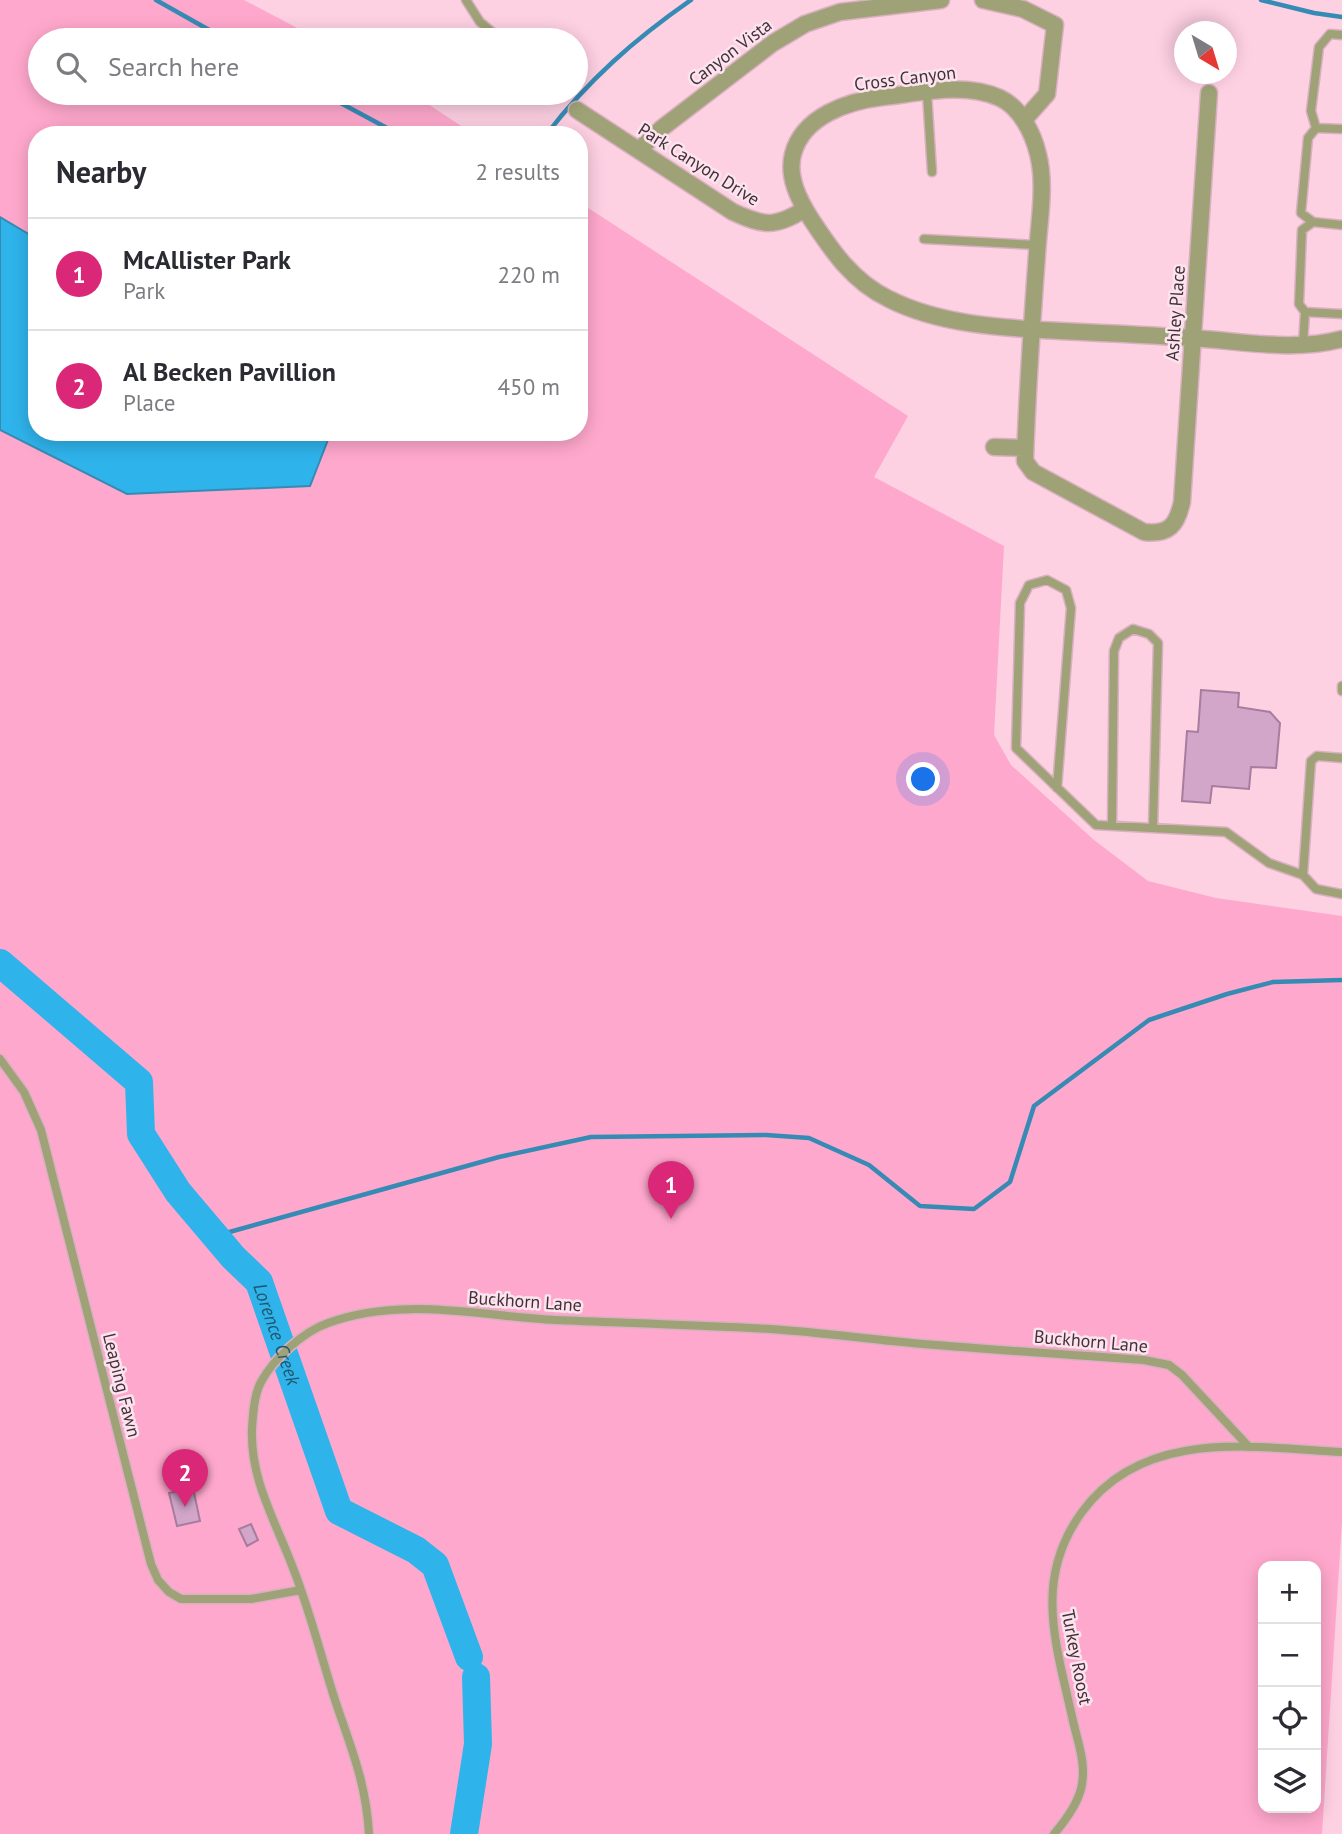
<!DOCTYPE html>
<html lang="en">
<head>
<meta charset="utf-8">
<style>
	:root { --surface:#fff; --page:#f2f2f3; --text:#2b2b33; --muted:#7c7c81; --line:#e1e1e2; --accent:#db2777 }
	body { margin:0; font-family:"PT Sans",sans-serif; background:var(--page); color:var(--text) }
	.controls { position:absolute; right:21px; bottom:21px; display:grid; overflow:hidden; border-radius:14px; box-shadow:0 4px 18px #0003 }
	.controls button { width:63px; height:63px; display:grid; place-items:center; padding:0; border:0; border-bottom:2px solid var(--line); background:var(--surface); color:var(--text); font:35px sans-serif }
	.compass { position:absolute; left:1174px; top:21px; width:63px; height:63px; border-radius:50%; background:var(--surface); box-shadow:0 4px 18px #0003; rotate:142deg }
	.you { position:absolute; left:924px; top:780px; width:24px; height:24px; margin:-18px; border:5px solid #fff; border-radius:50%; background:#1a73e8; box-shadow:0 0 0 10px #1a73e833 }
	.badge { display:grid; place-items:center; width:46px; height:46px; border-radius:50%; background:var(--accent); color:#fff; font-size:23px; font-weight:700 }
	.pin { position:absolute; translate:-50% -58px; filter:drop-shadow(0 2px 4px #0008) }
	.pin::after { content:''; position:absolute; top:37px; width:24px; height:21px; background:inherit; clip-path:polygon(0 0,100% 0,50% 100%) }
	.list { margin:0; padding:0; list-style:none }
	h2 { display:flex; justify-content:space-between; align-items:center; height:91px; margin:0; padding:0 28px; font-size:30px }
	h2 small { font-size:23px; font-weight:400; color:var(--muted) }
	.list li { display:grid; grid-template-columns:46px 1fr auto; gap:21px; align-items:center; box-sizing:border-box; height:112px; padding:0 28px; border-top:2px solid var(--line) }
	.list b { display:block; font-size:26px; white-space:nowrap }
	.list p { margin:0; font-size:23px; white-space:nowrap; color:var(--muted) }
	.list em { font-size:23px; font-style:normal; color:var(--muted) }
	.icon { flex:none; width:38px; height:38px; fill:none; stroke:currentColor; stroke-width:2; stroke-linecap:round; stroke-linejoin:round }
	.map { position:relative; flex:none; width:1342px; height:1834px; overflow:hidden }
	.search { position:absolute; background:var(--surface); box-shadow:0 4px 18px #0003; left:28px; top:28px; width:560px; height:77px; display:flex; align-items:center; gap:18px; box-sizing:border-box; padding:0 24px; border-radius:38px; color:var(--muted); font-size:26px }
	.panel { position:absolute; background:var(--surface); box-shadow:0 4px 18px #0003; left:28px; top:126px; width:560px; height:315px; border-radius:28px }
	.map>svg:first-child { display:block }
	.green { fill:#ffa8cd; fill-rule:evenodd }
	.water { fill:#2fb3eb; stroke:#368bb5; stroke-width:2 }
	.lines { fill:none; stroke-linecap:round; stroke-linejoin:round }
	.stream { stroke:#368bb5; stroke-width:4.5 }
	.river { stroke:#2fb3eb; stroke-width:28 }
	.building { fill:#d1a6c9; stroke:#a67d9e; stroke-width:2 }
	.lane-casing { stroke:#d8b0c0; stroke-width:11 }
	.street-casing { stroke:#d8b0c0; stroke-width:19 }
	.lane { stroke:#9ea276; stroke-width:8 }
	.street { stroke:#9ea276; stroke-width:16 }
	.labels { text-anchor:middle; dominant-baseline:central; stroke-width:5; stroke-linejoin:round; paint-order:stroke }
	.street-label { font-size:18px; fill:#452f38; stroke:#fbe4ed }
	.water-label { font-size:19px; font-style:italic; fill:#23556d; stroke:#fbe4ed }
</style>
</head>
<body>
<div class="map">
<svg width="1342" height="1834" viewBox="0 0 1342 1834">
	<rect width="100%" height="100%" fill="#fdd0e2"/>
	<path class="green" d="M0,0H244L320,40H40V93H411L475,135H37V432H579V202L908,416L874,477L1004,546L994,735L1011,765L1094,840L1148,881L1216,898L1342,916V1522L1322,1834H0ZM1263,1566H1316V1808H1263Z"/>
	<path class="water" d="M0,217L37,239V432H331L310,486L127,494L0,430Z"/>
	<g class="lines">
		<path class="stream" d="M156,0L227,40
			M1261,0L1314,13L1342,17
			M322,93L400,135
			M546,135C588,80 635,39 691,0
			M215,1236L499,1157L591,1137L766,1135L809,1138L869,1165L920,1206L974,1209L1010,1182L1034,1106L1149,1020L1227,994L1273,982L1342,980"/>
		<g class="river">
			<path id="s1" d="M0,963L139,1082L141,1134L178,1192L233,1257L259,1282L339,1511L416,1550L435,1565L469,1657"/>
			<path d="M464,1834L478,1744L476,1677"/>
		</g>
	</g>
	<path class="building" d="M1201,690L1239,693L1238,707L1270,712L1280,723L1276,768L1251,767L1249,789L1212,786L1210,803L1182,801L1187,731L1198,732Z
		M193,1488L200,1521L177,1526L169,1493Z
		M251,1524L258,1540L247,1546L239,1529Z"/>
	<g class="lines">
		<defs>
			<path id="lane" d="M466,0L480,22L502,40
				M529,93L540,95L548,93
				M927,93L932,172
				M1316,128L1311,111L1319,47L1330,34L1342,35
				M1342,129L1316,128L1308,138L1301,213L1313,222L1342,225
				M1313,222L1302,230L1299,304L1305,312L1342,314
				M924,239L1037,245
				M1303,345L1305,312
				M1342,691V686
				M1057,788L1071,608L1066,590L1047,580L1029,585L1020,603L1016,748L1096,825L1226,832L1269,863L1303,875L1316,889L1342,894
				M1112,826L1114,651L1119,638L1133,629L1149,634L1158,643L1153,828
				M1303,875L1311,761L1317,756L1342,758
				M0,1059L24,1092L41,1130L151,1564L158,1580L169,1592L181,1599H251L301,1590
				M369,1834C366,1782 351,1748 335,1700C321,1656 310,1611 293,1568C276,1522 250,1480 252,1429C253,1414 254,1395 261,1382C274,1358 303,1332 328,1323C400,1296 481,1316 555,1320C627,1323 699,1325 770,1329C821,1332 872,1340 923,1344C996,1350 1070,1355 1144,1360L1169,1365L1182,1375L1249,1447
				M1054,1834C1065,1821 1077,1805 1081,1789C1087,1765 1078,1743 1073,1721C1057,1647 1032,1580 1082,1512C1143,1428 1251,1447 1342,1452"/>
			<path id="street" d="M983,0L1023,9L1055,25L1047,94L1024,120
				M1209,93L1182,502C1177,525 1169,535 1144,532L1033,472L1025,461C1027,392 1032,323 1037,254C1039,221 1046,185 1038,154C1033,133 1020,107 1000,98C965,82 920,93 883,97C848,101 803,116 793,154C787,177 799,200 811,219C832,251 853,282 889,299C940,325 1004,328 1060,331C1104,333 1148,335 1192,338C1241,341 1294,352 1342,339
				M577,110L733,212C764,226 775,228 805,209
				M639,150L662,128L773,43L805,24L840,12L941,0
				M994,447L1025,448"/>
		</defs>
		<use href="#lane" class="lane-casing"/>
		<use href="#street" class="street-casing"/>
		<use href="#lane" class="lane"/>
		<use href="#street" class="street"/>
	</g>
	<g class="labels">
		<g class="street-label">
			<text transform="translate(730 52) rotate(-37)">Canyon Vista</text>
			<text transform="translate(905 78) rotate(-7)">Cross Canyon</text>
			<text transform="translate(699 164) rotate(32)">Park Canyon Drive</text>
			<text transform="translate(1175 313) rotate(-86)">Ashley Place</text>
			<text transform="translate(525 1301) rotate(4)">Buckhorn Lane</text>
			<text transform="translate(1091 1341) rotate(5)">Buckhorn Lane</text>
			<text transform="translate(122 1385) rotate(76)">Leaping Fawn</text>
			<text transform="translate(1077 1657) rotate(79)">Turkey Roost</text>
		</g>
		<g class="water-label">
			<text stroke="none"><textPath href="#s1" startOffset="480">Lorence Creek</textPath></text>
		</g>
	</g>
</svg>
<div class="controls">
<button>+</button>
<button>−</button>
<button><svg class="icon" aria-label="locate" viewBox="0 0 24 24"><circle cx="12" cy="12" r="6"/><path d="M12 2v4M12 18v4M2 12h4M18 12h4"/></svg></button>
<button><svg class="icon" aria-label="layers" viewBox="0 0 24 24"><path d="M12 4l9 5-9 5-9-5zM3 14l9 5 9-5"/></svg></button>
</div>
<svg class="compass" viewBox="-18 -18 36 36"><path d="M0-13l5 13h-10z" fill="#e53935"/><path d="M0 13l5-13h-10z" fill="#7c7c81"/></svg>
<div class="you"></div>
<div class="pin badge" style="left:671px;top:1219px">1</div>
<div class="pin badge" style="left:185px;top:1507px">2</div>
<div class="search"><svg class="icon" aria-label="search" viewBox="0 0 24 24"><circle cx="10" cy="10" r="6"/><path d="M15 15l6 6"/></svg>Search here</div>
<section class="panel">
<h2>Nearby<small>2 results</small></h2>
<ul class="list">
<li><span class="badge">1</span><div><b>McAllister Park</b><p>Park</p></div><em>220 m</em></li>
<li><span class="badge">2</span><div><b>Al Becken Pavillion</b><p>Place</p></div><em>450 m</em></li>
</ul>
</section>
</div>
</body>
</html>
